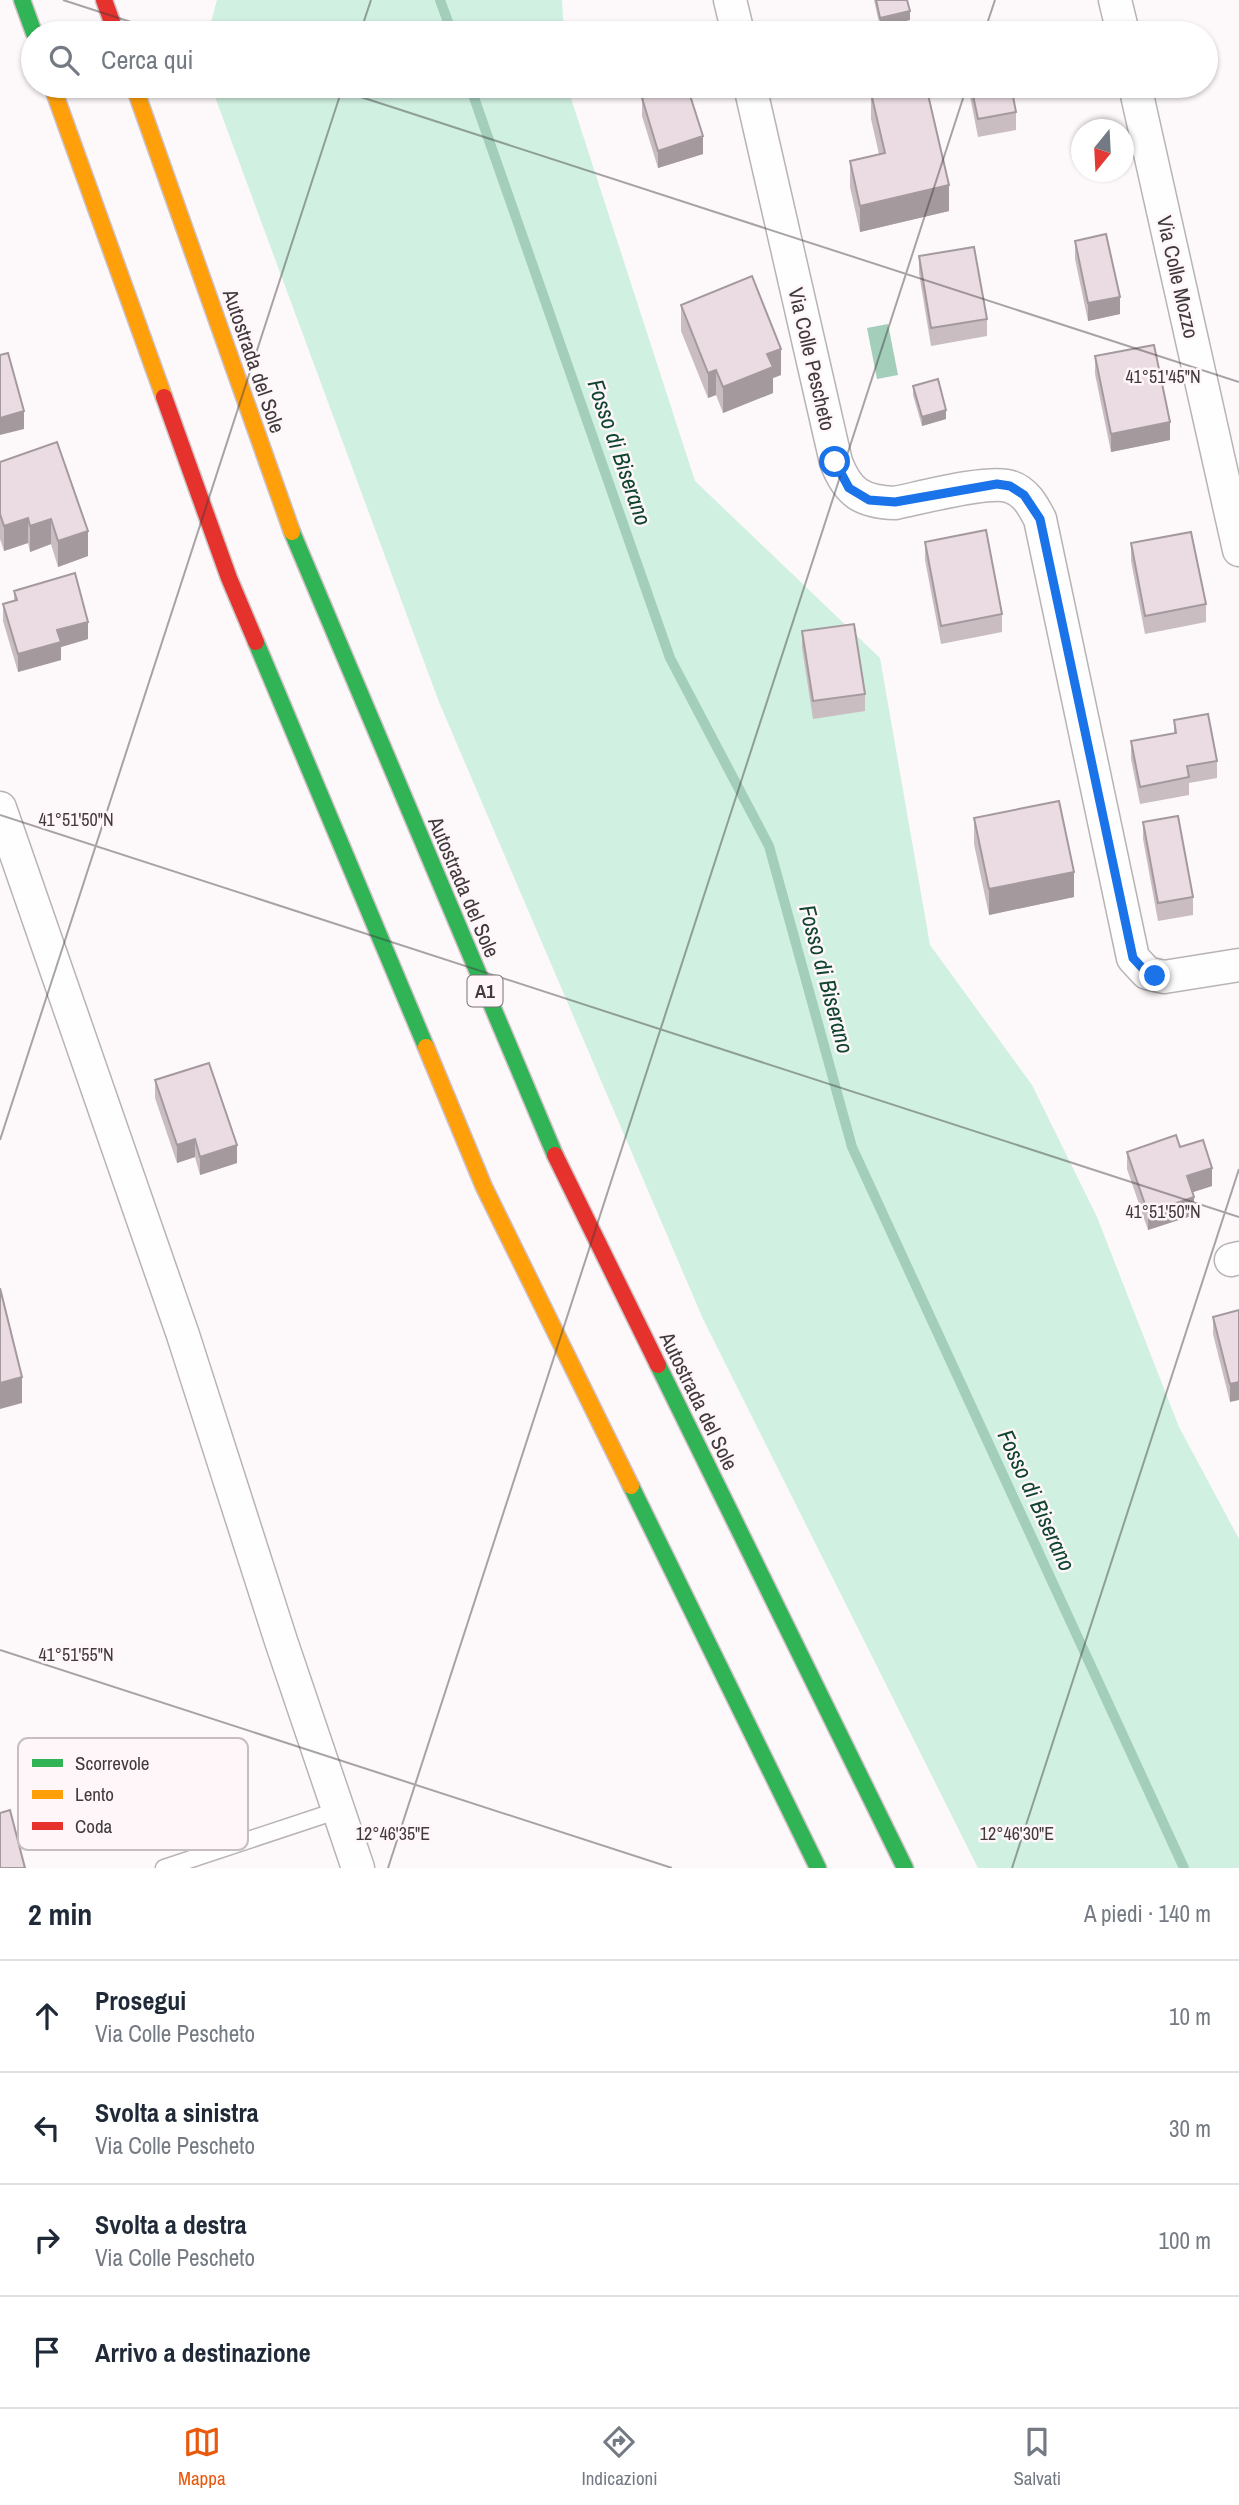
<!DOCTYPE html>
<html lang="it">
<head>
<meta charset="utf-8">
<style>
	:root { --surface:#fff; --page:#f2f2f3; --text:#1f2937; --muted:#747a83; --line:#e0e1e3; --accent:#ea580c }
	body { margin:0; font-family:"Archivo Narrow",sans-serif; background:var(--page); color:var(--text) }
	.compass { position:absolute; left:1071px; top:119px; width:63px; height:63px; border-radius:50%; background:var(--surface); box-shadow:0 2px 5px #0004; rotate:198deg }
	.stop { position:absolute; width:21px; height:21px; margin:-16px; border:5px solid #1a73e8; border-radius:50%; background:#fff }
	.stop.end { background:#1a73e8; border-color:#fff; box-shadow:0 2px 7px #0008 }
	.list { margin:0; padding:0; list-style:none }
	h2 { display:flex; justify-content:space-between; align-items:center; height:91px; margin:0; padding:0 28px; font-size:30px }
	h2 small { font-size:23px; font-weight:400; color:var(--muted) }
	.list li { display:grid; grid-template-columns:46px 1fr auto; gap:21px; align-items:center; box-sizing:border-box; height:112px; padding:0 28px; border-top:2px solid var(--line) }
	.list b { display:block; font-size:26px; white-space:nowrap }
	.list p { margin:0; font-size:23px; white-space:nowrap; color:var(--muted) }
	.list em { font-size:23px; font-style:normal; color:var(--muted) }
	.icon { flex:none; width:38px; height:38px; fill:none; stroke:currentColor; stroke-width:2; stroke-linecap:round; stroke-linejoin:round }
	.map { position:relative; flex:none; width:1239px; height:1868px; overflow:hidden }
	.search { position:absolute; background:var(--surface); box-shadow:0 2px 5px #0004; left:21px; right:21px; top:21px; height:77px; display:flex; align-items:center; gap:18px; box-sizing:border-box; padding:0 24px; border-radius:38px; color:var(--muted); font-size:26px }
	.sheet { height:539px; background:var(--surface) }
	nav { display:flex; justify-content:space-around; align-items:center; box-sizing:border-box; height:98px; border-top:2px solid var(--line); background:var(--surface); font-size:19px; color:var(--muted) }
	nav a { display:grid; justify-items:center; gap:4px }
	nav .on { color:var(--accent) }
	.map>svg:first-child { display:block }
	.green { fill:#d0f0e1 }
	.water { fill:#a2ceba }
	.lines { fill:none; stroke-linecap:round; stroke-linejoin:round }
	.stream { stroke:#a2ceba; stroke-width:10 }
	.lane-casing { stroke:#b8b3b5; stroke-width:19 }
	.street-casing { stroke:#b8b3b5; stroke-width:35 }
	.fast-casing { stroke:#cdc1c6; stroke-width:19 }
	.slow-casing { stroke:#cdc1c6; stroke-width:19 }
	.jam-casing { stroke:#cdc1c6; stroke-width:19 }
	.lane { stroke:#fffefe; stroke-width:16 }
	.street { stroke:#fffefe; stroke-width:32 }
	.fast { stroke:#30b455; stroke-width:16 }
	.slow { stroke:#ff9f0a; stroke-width:16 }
	.jam { stroke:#e5322d; stroke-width:16 }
	.wall { fill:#c9bdc2 }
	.shaded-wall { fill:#a49a9e }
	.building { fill:#eadce2; stroke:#a49a9e; stroke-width:2 }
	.route { stroke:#1a73e8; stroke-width:9 }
	.ticks { fill:none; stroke:#403a3d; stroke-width:2; stroke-opacity:0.45 }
	.labels { text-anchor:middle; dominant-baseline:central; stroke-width:5; stroke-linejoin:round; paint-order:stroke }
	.shield { fill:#fff6f9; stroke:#797275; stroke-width:2 }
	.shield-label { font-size:19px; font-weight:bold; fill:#403a3d }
	.street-label { font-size:21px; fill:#403a3d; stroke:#fff6f9 }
	.water-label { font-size:23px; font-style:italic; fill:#0f4531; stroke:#fff6f9 }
	.key { fill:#fff6f9; stroke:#c6bec1; stroke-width:2 }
	.key-label { font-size:19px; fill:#403a3d }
	.ticks-label { font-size:18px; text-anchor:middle; fill:#403a3d; stroke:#fff6f9; stroke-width:5; stroke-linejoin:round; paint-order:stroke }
</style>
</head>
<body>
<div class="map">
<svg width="1239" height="1868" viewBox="0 0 1239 1868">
	<rect width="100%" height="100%" fill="#fdf8fa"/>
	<path class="green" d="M217,0H562L564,33H208Z
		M211,86H567L695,481L880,658L930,945L1032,1085L1097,1217L1179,1427L1239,1539V1868H978L703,1319L439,702Z"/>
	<path class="water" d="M888,324L898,375L877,379L867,328Z"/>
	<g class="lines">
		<path class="stream" d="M440,0L452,33
			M470,86L670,658L769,846L852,1147L1184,1868"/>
		<defs>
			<path id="lane" d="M164,1868L339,1810"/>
			<path id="street" d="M730,0L738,33
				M1115,0L1123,33
				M750,86L836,462C848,493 862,502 895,503C920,498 991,479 1011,487C1026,492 1033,506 1040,519L1133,958L1147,973L1164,977L1239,965
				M1135,86L1239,550
				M0,808L183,1335L281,1641L358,1868
				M1231,1260L1239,1258"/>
			<path id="fast" d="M22,0L34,33
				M292,532L555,1155
				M256,642L426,1047
				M658,1365L905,1868
				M631,1486L818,1868"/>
			<path id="slow" d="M52,86L164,397
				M134,86L292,532
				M426,1047L484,1187L631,1486"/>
			<path id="jam" d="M104,0L116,33
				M164,397L229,578L256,642
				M555,1155L658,1365"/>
		</defs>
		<use href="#lane" class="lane-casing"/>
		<use href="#street" class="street-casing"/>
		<use href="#fast" class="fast-casing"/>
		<use href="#slow" class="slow-casing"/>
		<use href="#jam" class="jam-casing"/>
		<use href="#lane" class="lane"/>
		<use href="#street" class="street"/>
		<use href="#fast" class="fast"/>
		<use href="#slow" class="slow"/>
		<use href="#jam" class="jam"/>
	</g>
	<path class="wall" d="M874,0H907L910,20L880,27Z
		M968,86H1011L1016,112V130L978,137Z
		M871,93L949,211L860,232L850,187V161L879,154L871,119Z
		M642,98L703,154L658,168L642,116Z
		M1075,241L1120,314L1088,321L1075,259Z
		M919,256L987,319V336L931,346L919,273Z
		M681,305L781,375L773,378V393L723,413L716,395L708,398L681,331Z
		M1095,356L1170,440L1111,452L1095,374Z
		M913,386L946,419L922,426L913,395Z
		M0,462L88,556L58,567L51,544L30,552L28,543L4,551L0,539Z
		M925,542L1002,614V632L941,644L925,560Z
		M1131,543L1206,604V622L1145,634L1131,561Z
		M14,591L88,639L61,647V660L18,672L3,621V604L14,601Z
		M802,631L865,694V711L813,719L802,648Z
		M1174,720L1217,761V778L1189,783V795L1140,804L1131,759V741L1174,733Z
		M974,818L1074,897L989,915L974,844Z
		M1143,822L1193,897V915L1158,921L1143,839Z
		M155,1080L237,1163L200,1175L195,1157L177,1163L155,1098Z
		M1180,1147L1212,1186L1193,1192L1194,1215L1148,1230L1127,1169V1152Z
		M1239,1310L1230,1402L1213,1334V1317Z"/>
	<path class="shaded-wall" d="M910,11V20L880,27V18Z
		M703,136V154L658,168V151Z
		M949,185V211L860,232V206Z
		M1120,297V314L1088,321V303Z
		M781,349V375L773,378V393L723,413V387L767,354Z
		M716,370V395L708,398V373Z
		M946,410V419L922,426V417Z
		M24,411V429L0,435V418Z
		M1170,422V440L1111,452V434Z
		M28,518V543L4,551V526Z
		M51,519V544L30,552V526Z
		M88,531V556L58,567V541Z
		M88,622V639L61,647V660L18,672V654L57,630Z
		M1074,872V897L989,915V889Z
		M195,1139V1157L177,1163V1145Z
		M237,1145V1163L200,1175V1157Z
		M1212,1168V1186L1187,1194V1176Z
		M1194,1197V1215L1148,1230V1213Z
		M22,1377V1403L0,1409V1383Z
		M1239,1382V1400L1230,1402V1384Z"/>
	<path class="building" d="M876,0H907L910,11L880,18Z
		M683,86H687L703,136L658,151L642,98Z
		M902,86H926L949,185L860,206L850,161L885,153L871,93Z
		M971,86H1011L1016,112L978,119Z
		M1106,234L1120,297L1088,303L1075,241Z
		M974,247L987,319L931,328L919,256Z
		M752,276L781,349L767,354L773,367L723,387L716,370L708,373L681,305Z
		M1154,345L1170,422L1111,434L1095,356Z
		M8,353L24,411L0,418V355Z
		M938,379L946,410L922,417L913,386Z
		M57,442L88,531L58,541L51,519L30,526L28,518L4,526L0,514V462Z
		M986,530L1002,614L941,626L925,542Z
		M1191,532L1206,604L1145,616L1131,543Z
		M75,573L88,622L57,630L61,642L18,654L3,604L17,600L14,591Z
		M854,624L865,694L813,701L802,631Z
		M1208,714L1217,761L1187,766L1189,777L1140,787L1131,741L1176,733L1174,720Z
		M1059,801L1074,872L989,889L974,818Z
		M1178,816L1193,897L1158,903L1143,822Z
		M209,1063L237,1145L200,1157L195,1139L177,1145L155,1080Z
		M1176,1135L1180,1147L1203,1140L1212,1168L1187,1176L1194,1197L1148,1213L1127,1152Z
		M0,1288L22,1377L0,1383Z
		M1239,1310V1382L1230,1384L1213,1317Z
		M10,1810L25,1868H0V1813Z"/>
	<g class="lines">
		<path class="route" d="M835,462L849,488L869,500L895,502L997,484L1010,486L1024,495L1040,519L1133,958L1147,973L1155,976"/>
	</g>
	<path class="ticks" d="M63,0L165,33M360,33L371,0M984,33L995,0M327,86L1239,382M0,815L1239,1217M0,1140L343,86M0,1650L672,1868M388,1868L967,86M1012,1868L1239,1169"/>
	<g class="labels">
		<rect class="shield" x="467.5" y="975.5" width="35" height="31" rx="5"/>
		<g class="shield-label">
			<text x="485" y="991">A1</text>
		</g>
		<g class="street-label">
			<text transform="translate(1178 277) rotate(77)">Via Colle Mozzo</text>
			<text transform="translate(812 359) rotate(77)">Via Colle Pescheto</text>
			<text transform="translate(254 361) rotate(71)">Autostrada del Sole</text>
			<text transform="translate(464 887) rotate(67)">Autostrada del Sole</text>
			<text transform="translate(699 1401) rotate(64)">Autostrada del Sole</text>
		</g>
		<g class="water-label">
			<text transform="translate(620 452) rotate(71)">Fosso di Biserano</text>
			<text transform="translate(827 979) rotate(75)">Fosso di Biserano</text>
			<text transform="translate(1037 1500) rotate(65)">Fosso di Biserano</text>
		</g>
	</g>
	<rect x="18" y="1738" width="230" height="112" rx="10" class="key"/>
	<rect x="32" y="1759" width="31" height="8" fill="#30b455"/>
	<rect x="32" y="1790" width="31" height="9" fill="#ff9f0a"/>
	<rect x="32" y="1822" width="31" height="8" fill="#e5322d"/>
	<g class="key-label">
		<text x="75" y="1770">Scorrevole</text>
		<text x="75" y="1801">Lento</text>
		<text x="75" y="1833">Coda</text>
	</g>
	<g class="ticks-label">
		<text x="1163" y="383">41°51'45"N</text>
		<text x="76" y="826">41°51'50"N</text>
		<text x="1163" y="1218">41°51'50"N</text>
		<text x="76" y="1661">41°51'55"N</text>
		<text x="393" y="1840">12°46'35"E</text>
		<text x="1017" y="1840">12°46'30"E</text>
	</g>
</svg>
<svg class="compass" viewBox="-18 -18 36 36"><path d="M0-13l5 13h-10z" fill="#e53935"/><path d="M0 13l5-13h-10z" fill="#747a83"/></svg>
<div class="stop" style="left:835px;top:462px"></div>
<div class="stop end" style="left:1155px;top:976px"></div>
<div class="search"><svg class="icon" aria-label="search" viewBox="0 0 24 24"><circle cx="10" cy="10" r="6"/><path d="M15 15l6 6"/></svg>Cerca qui</div>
</div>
<section class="sheet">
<h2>2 min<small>A piedi · 140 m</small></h2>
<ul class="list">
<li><svg class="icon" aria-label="ahead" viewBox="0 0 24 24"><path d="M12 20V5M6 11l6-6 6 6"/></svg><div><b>Prosegui</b><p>Via Colle Pescheto</p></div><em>10 m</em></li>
<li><svg class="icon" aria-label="left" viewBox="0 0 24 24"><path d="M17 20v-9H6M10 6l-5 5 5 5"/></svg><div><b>Svolta a sinistra</b><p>Via Colle Pescheto</p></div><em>30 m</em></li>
<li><svg class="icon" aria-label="right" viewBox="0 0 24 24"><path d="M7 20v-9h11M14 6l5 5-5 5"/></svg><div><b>Svolta a destra</b><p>Via Colle Pescheto</p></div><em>100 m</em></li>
<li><svg class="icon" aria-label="arrive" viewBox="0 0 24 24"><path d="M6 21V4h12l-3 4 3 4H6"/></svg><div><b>Arrivo a destinazione</b></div></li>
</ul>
</section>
<nav>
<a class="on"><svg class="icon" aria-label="map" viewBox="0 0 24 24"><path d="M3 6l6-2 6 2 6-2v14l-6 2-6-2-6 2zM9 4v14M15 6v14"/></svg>Mappa</a>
<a><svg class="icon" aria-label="directions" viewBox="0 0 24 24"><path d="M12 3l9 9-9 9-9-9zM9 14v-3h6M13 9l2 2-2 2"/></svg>Indicazioni</a>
<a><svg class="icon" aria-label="saved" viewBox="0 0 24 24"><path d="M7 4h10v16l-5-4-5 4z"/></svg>Salvati</a>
</nav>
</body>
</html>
